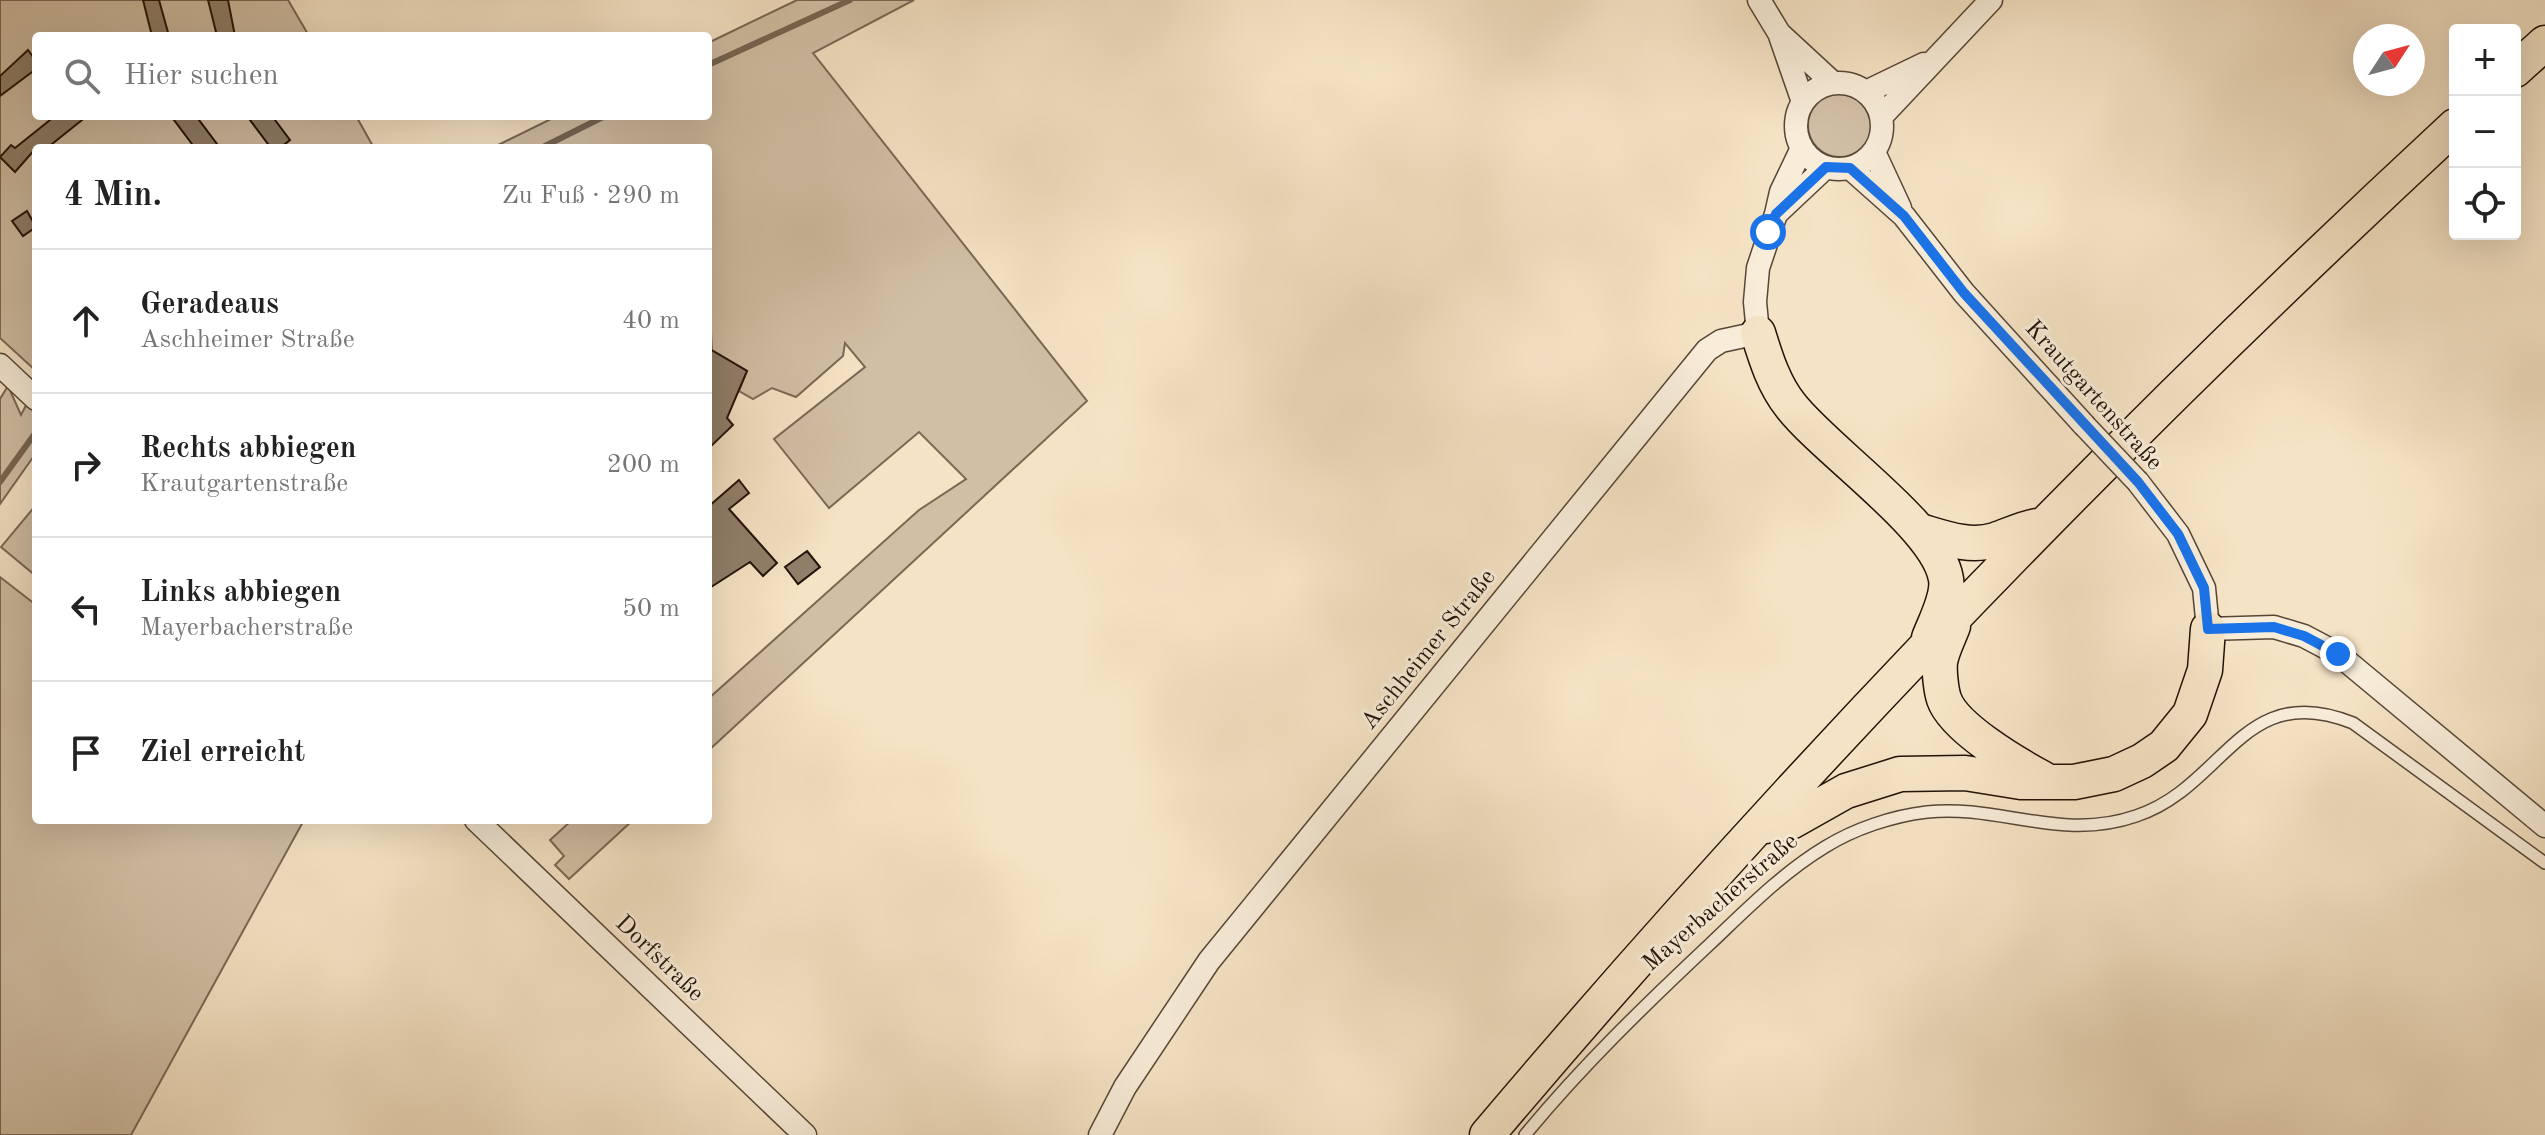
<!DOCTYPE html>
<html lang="de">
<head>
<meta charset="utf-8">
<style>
	:root { --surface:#fff; --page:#f2f2f2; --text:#222; --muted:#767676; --line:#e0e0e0 }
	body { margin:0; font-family:"Old Standard TT",serif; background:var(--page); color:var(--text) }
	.controls { position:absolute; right:24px; top:24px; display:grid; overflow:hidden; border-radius:8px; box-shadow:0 8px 32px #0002 }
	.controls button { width:72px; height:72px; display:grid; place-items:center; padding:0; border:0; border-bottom:2px solid var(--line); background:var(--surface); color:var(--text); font:40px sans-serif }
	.compass { position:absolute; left:2353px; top:24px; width:72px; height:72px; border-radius:50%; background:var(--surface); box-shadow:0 8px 32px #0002; rotate:54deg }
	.stop { position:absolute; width:24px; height:24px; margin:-18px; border:6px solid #1a73e8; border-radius:50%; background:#fff }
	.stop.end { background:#1a73e8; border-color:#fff; box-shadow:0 2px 8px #0008 }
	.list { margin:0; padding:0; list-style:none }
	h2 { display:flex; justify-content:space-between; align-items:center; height:104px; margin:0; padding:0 32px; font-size:34px }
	h2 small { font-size:26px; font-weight:400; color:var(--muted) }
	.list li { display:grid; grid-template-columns:52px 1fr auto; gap:24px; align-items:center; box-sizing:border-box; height:144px; padding:0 32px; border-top:2px solid var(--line) }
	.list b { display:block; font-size:30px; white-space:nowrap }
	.list p { margin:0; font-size:26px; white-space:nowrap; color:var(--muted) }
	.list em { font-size:26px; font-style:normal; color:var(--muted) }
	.icon { flex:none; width:44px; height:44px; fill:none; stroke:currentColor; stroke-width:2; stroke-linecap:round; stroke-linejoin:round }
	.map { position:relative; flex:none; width:2545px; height:1135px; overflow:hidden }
	.search { position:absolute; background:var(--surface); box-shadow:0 8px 32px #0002; left:32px; top:32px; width:680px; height:88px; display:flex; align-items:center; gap:20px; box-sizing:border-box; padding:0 28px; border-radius:8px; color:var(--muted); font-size:30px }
	.panel { position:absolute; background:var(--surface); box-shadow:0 8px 32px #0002; left:32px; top:144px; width:680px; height:680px; border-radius:8px }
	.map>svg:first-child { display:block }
	.green { fill:#d1bfa5; stroke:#7a6856; stroke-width:2 }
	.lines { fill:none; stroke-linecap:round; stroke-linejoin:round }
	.stream { stroke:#756552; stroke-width:6 }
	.building { fill:#907f6a; stroke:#221207; stroke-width:2 }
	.service-casing { stroke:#574636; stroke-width:14 }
	.minor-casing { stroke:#574636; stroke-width:25 }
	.primary-casing { stroke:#221207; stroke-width:37 }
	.service { stroke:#f8edd9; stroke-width:11 }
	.minor { stroke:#f8edd9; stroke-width:22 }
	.primary { stroke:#f5e3c5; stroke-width:34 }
	.minor-bridge-casing { stroke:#574636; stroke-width:25; stroke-linecap:butt }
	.minor-bridge { stroke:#f8edd9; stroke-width:22 }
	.route { stroke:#1a73e8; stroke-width:10 }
	.labels { text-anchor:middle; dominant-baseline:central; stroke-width:6; stroke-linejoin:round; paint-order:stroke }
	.street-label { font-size:24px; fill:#221207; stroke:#f8edd9 }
</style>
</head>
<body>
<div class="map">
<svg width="2545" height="1135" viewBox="0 0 2545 1135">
	<rect width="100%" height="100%" fill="#f5e3c5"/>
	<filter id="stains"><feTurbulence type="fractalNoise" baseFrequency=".0025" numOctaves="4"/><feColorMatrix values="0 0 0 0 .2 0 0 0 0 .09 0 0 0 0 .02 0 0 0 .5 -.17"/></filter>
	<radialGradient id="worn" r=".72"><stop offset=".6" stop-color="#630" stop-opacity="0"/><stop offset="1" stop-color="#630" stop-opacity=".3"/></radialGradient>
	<path class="green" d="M0,0H288L309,36H36V116H356L374,148H36V371L0,338Z
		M797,0H914L813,53L1087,401L708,751V699L919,510L966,479L919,432L829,508L774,439L865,367L845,343L843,356L796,397L772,388L753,399L739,391L747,371L712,350L710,314H708V148H492L557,116H708V43Z
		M1808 125a32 32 0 1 1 64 0a32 32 0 1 1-64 0Z
		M8,386L21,415L36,386V453L0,504V399Z
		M36,505V576L1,547Z
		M0,577L36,605V820H304L131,1135H0Z
		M572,820H633L569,879L555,865L564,856L550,840Z"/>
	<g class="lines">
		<path class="stream" d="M708,65L850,0
			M541,148L605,116
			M0,482L36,432"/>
	</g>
	<path class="building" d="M143,0H159L169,36H152Z
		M208,0H228L235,36H217Z
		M28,50L36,61V69L0,96V76Z
		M55,116H87L47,148H36L15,172L0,157L11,145L15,148Z
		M171,116H196L220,148H195Z
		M247,116H272L290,140L280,148H271Z
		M27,211L36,227L23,236L12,221Z
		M708,348L747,371L727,418L733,425L708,449Z
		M739,480L749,493L729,509L777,563L763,576L750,562L708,589V507Z
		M807,551L820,567L798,584L785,567Z"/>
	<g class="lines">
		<defs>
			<path id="service" d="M1525,1135C1581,1067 1645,1005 1710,944C1746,910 1782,873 1825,847C1854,829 1892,816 1927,812C1999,804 2061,842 2136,816C2225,787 2242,678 2353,723L2545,863"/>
			<path id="minor" d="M1759,0L1779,33L1803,102
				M1781,35L1833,83
				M1796 126a43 43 0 1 1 86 0a43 43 0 1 1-86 0Z
				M1866,92L1924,64
				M1881,117L1991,0
				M1874,152L1900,208
				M1850,168L1904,216L1964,293L2084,425
				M1776,214L1826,167
				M0,365L36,399
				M2138,482L2178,534L2204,588L2208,629L2274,627L2304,636L2338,654L2545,826
				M476,820L805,1135
				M1100,1135L1125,1087L1209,961L1707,350L1721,341L1758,333L1755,302L1758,268L1776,214L1781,192L1802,148"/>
			<path id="primary" d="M2515,70L2545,43
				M1758,333C1766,359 1774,385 1791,406C1826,451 1938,527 1946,579C1949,597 1935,622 1929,638
				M1920,531C1944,538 1970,548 1995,540C2010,535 2021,529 2037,526
				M1953,626C1949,637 1942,650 1940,662C1939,671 1941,690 1944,699C1954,728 2016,764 2042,778
				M1759,827L1791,822L1846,791L1900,774L1965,773L2021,782H2074L2114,774L2142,761L2164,746L2190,714L2205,670L2208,629
				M1487,1135C1788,779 2113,443 2455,126"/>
		</defs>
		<use href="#service" class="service-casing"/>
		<use href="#minor" class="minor-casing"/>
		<use href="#primary" class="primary-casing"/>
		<use href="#service" class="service"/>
		<use href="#minor" class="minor"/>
		<use href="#primary" class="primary"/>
		<defs>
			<path id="minor-bridge" d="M2084,425L2138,482"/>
		</defs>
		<use href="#minor-bridge" class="minor-bridge-casing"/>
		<use href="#minor-bridge" class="minor-bridge"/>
	</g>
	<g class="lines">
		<path class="route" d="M1768,232L1776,214L1826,167L1850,168L1904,216L1964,293L2138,482L2178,534L2204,588L2208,629L2274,627L2304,636L2338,654"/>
	</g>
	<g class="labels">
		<g class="street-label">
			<text transform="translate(2093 396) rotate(48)">Krautgartenstraße</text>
			<text transform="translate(1429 650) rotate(-51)">Aschheimer Straße</text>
			<text transform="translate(1721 903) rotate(-41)">Mayerbacherstraße</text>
			<text transform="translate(659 959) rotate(44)">Dorfstraße</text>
		</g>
	</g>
	<rect width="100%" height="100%" filter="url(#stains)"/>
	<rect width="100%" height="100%" fill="url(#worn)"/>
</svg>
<div class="controls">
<button>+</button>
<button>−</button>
<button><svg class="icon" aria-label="locate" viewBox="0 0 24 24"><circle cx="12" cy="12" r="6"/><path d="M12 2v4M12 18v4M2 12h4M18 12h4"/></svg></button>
</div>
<svg class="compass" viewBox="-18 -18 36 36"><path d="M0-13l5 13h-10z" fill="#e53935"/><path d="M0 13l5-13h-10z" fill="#767676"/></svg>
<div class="stop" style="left:1768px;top:232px"></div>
<div class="stop end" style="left:2338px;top:654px"></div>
<div class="search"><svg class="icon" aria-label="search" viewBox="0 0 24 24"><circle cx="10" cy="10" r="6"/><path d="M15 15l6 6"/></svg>Hier suchen</div>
<section class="panel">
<h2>4 Min.<small>Zu Fuß · 290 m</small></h2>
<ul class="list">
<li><svg class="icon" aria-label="ahead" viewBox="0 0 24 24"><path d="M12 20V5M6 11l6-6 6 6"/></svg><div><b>Geradeaus</b><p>Aschheimer Straße</p></div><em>40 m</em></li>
<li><svg class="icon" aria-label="right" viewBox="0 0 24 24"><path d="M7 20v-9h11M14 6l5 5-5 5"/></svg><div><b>Rechts abbiegen</b><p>Krautgartenstraße</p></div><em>200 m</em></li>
<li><svg class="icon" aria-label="left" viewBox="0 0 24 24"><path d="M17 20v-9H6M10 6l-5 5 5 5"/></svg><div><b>Links abbiegen</b><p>Mayerbacherstraße</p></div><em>50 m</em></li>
<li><svg class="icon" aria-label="arrive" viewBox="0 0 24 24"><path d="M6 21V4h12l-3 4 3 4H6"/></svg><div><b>Ziel erreicht</b></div></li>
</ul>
</section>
</div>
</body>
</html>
